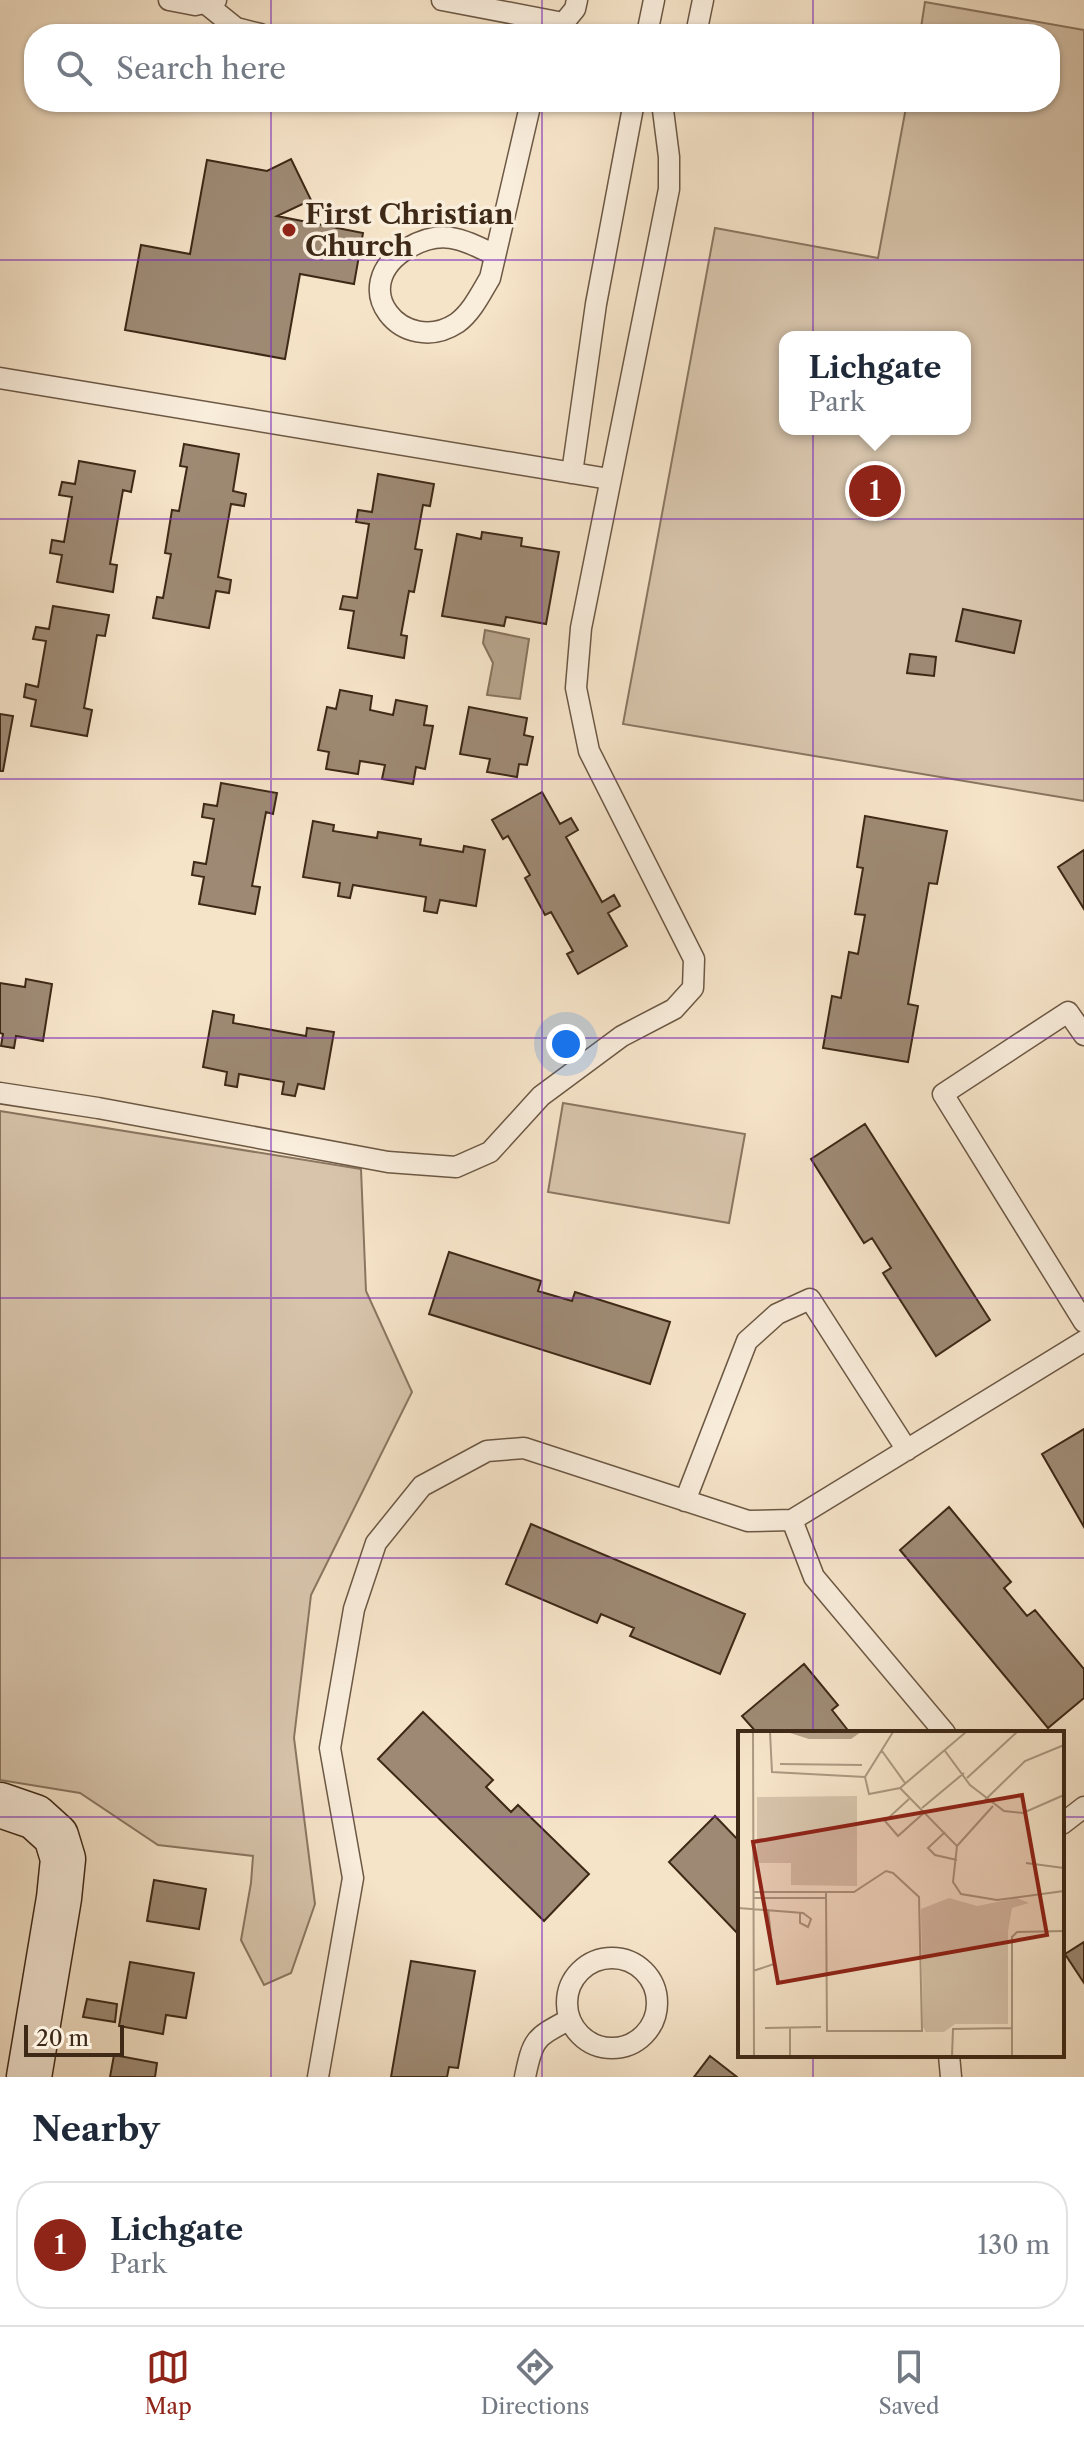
<!DOCTYPE html>
<html lang="en">
<head>
<meta charset="utf-8">
<style>
	:root { --surface:#fff; --page:#f6f6f7; --text:#1f2937; --muted:#747a83; --line:#e0e1e3; --accent:#8f2418 }
	body { margin:0; font-family:"Libre Caslon Text",serif; background:var(--page); color:var(--text) }
	.scale { position:absolute; left:24px; bottom:20px; width:100px; box-sizing:border-box; padding-left:8px; border:4px solid #3e2917; border-top:0; font-size:22px; line-height:28px; white-space:nowrap; color:#3e2917; -webkit-text-stroke:6px #f9eddc; paint-order:stroke }
	.you { position:absolute; left:566px; top:1044px; width:28px; height:28px; margin:-20px; border:6px solid #fff; border-radius:50%; background:#1a73e8; box-shadow:0 0 0 12px #1a73e833 }
	.badge { display:grid; place-items:center; width:52px; height:52px; border-radius:50%; background:var(--accent); color:#fff; font-size:26px; font-weight:700 }
	.pin { position:absolute; translate:-50% -50%; border:4px solid #fff; box-shadow:0 2px 8px #0006 }
	.popup { position:absolute; left:779px; top:331px; width:192px; height:104px; box-sizing:border-box; display:grid; place-content:center; border-radius:16px; background:var(--surface); filter:drop-shadow(0 2px 6px #0005); font-size:26px; white-space:nowrap; color:var(--muted) }
	.popup b { font-size:30px; color:var(--text) }
	.popup::after { content:''; position:absolute; left:50%; top:100%; margin-left:-16px; border:16px solid transparent; border-top-color:var(--surface) }
	.list { margin:0; padding:0; list-style:none }
	h2 { display:flex; justify-content:space-between; align-items:center; height:104px; margin:0; padding:0 32px; font-size:34px }
	h2 small { font-size:26px; font-weight:400; color:var(--muted) }
	.list li { display:grid; grid-template-columns:52px 1fr auto; gap:24px; align-items:center; box-sizing:border-box; height:128px; margin:0 16px 16px; padding:0 16px; border:2px solid var(--line); border-radius:32px }
	.list b { display:block; font-size:30px; white-space:nowrap }
	.list p { margin:0; font-size:26px; white-space:nowrap; color:var(--muted) }
	.list em { font-size:26px; font-style:normal; color:var(--muted) }
	.icon { flex:none; width:44px; height:44px; fill:none; stroke:currentColor; stroke-width:2; stroke-linecap:round; stroke-linejoin:round }
	.map { position:relative; flex:none; width:1084px; height:2077px; overflow:hidden }
	.search { position:absolute; background:var(--surface); box-shadow:0 2px 6px #0004; left:24px; right:24px; top:24px; height:88px; display:flex; align-items:center; gap:20px; box-sizing:border-box; padding:0 28px; border-radius:32px; color:var(--muted); font-size:30px }
	.sheet { height:248px; background:var(--surface) }
	nav { display:flex; justify-content:space-around; align-items:center; box-sizing:border-box; height:112px; border-top:2px solid var(--line); background:var(--surface); font-size:22px; color:var(--muted) }
	nav a { display:grid; justify-items:center; gap:4px }
	nav .on { color:var(--accent) }
	.map>svg:first-child { display:block }
	.green { fill:#d7c4ab; stroke:#8a7661; stroke-width:2; fill-rule:evenodd }
	.water { fill:#b7a48c; stroke:#87735d; stroke-width:2 }
	.building { fill:#9e8a74; stroke:#3e2917; stroke-width:2 }
	.lines { fill:none; stroke-linecap:round; stroke-linejoin:round }
	.lane-casing { stroke:#6c5844; stroke-width:23 }
	.secondary-casing { stroke:#3e2917; stroke-width:47 }
	.lane { stroke:#f9eddc; stroke-width:20 }
	.secondary { stroke:#f9eddc; stroke-width:44 }
	.grid { fill:none; stroke:#7b2cbf; stroke-width:2; stroke-opacity:0.55 }
	.poi-dot { fill:#8f2418; stroke:#f9eddc; stroke-width:3 }
	.labels { text-anchor:middle; dominant-baseline:central; stroke-width:7; stroke-linejoin:round; paint-order:stroke }
	.poi-label { font-size:28px; font-weight:bold; fill:#3e2917; stroke:#f9eddc; text-anchor:start }
	.inset-road { fill:none; stroke:#ac9982; stroke-width:2 }
	.view { fill:#8f2418; fill-opacity:0.15; stroke:#8f2418; stroke-width:4 }
	.inset-edge { fill:none; stroke:#3e2917; stroke-width:4 }
</style>
</head>
<body>
<div class="map">
<svg width="1084" height="2077" viewBox="0 0 1084 2077">
	<rect width="100%" height="100%" fill="#f6e4c9"/>
	<filter id="stains"><feTurbulence type="fractalNoise" baseFrequency=".0025" numOctaves="4"/><feColorMatrix values="0 0 0 0 .2 0 0 0 0 .09 0 0 0 0 .02 0 0 0 .5 -.17"/></filter>
	<radialGradient id="worn" r=".72"><stop offset=".6" stop-color="#630" stop-opacity="0"/><stop offset="1" stop-color="#630" stop-opacity=".3"/></radialGradient>
	<path class="green" d="M925,2L1084,30V801L623,724L715,228L878,258L907,102H1050V34H920ZM785,337H965V429H785Z
		M563,1103L745,1134L729,1223L548,1192Z
		M0,1111L361,1169L366,1291L412,1392L311,1595L294,1738L315,1904L291,1973L264,1985L241,1940L251,1883L253,1856L158,1845L80,1793L0,1780Z"/>
	<path class="water" d="M485,630L529,639L520,699L487,695L493,663L483,643Z"/>
	<path class="building" d="M291,159L311,200L277,216L363,233L354,284L300,274L285,359L125,330L141,245L190,254L207,160L267,171Z
		M184,444L239,454L233,491L246,494L244,506L231,504L218,577L231,580L229,593L216,591L209,628L153,618L157,597L163,598L171,554L165,553L172,510L179,511L187,467L180,466Z
		M79,461L135,471L131,492L123,490L110,564L117,565L113,592L57,582L62,555L50,553L52,540L64,542L72,497L59,495L62,482L75,484Z
		M378,474L434,484L430,506L423,505L415,549L422,550L414,592L409,591L401,635L407,636L404,658L348,648L354,611L340,609L343,596L357,598L369,524L356,522L358,510L372,512Z
		M482,532L522,538L521,546L559,552L546,624L506,617L504,626L442,616L457,534L481,539Z
		M53,606L109,615L105,636L97,635L84,708L92,710L87,736L31,726L36,700L24,697L26,684L38,687L46,641L33,639L36,627L49,629Z
		M963,609L1021,621L1014,653L956,641Z
		M910,654L936,657L934,676L907,673Z
		M340,690L372,696L370,710L393,715L396,700L427,706L424,725L433,726L425,769L416,767L413,784L382,779L385,765L360,761L358,774L326,769L329,752L318,750L327,707L336,709Z
		M469,707L527,718L524,735L533,737L527,765L519,764L517,777L487,772L490,759L460,754Z
		M0,714L13,716L3,771H0Z
		M221,783L277,793L273,814L266,812L252,886L260,887L255,914L199,904L204,877L192,875L194,862L206,864L214,819L202,817L204,804L217,806Z
		M542,792L560,824L571,818L578,830L566,837L602,902L614,895L620,906L608,913L627,946L578,974L567,954L573,951L551,912L545,915L525,878L530,875L508,836L503,839L492,820Z
		M865,816L947,831L937,884L929,883L908,1004L918,1006L908,1062L823,1048L832,996L841,998L849,952L858,954L865,915L855,914L863,868L857,867Z
		M313,821L334,825L333,831L377,838L378,832L421,839L420,845L463,852L464,846L485,850L476,906L440,900L437,913L424,911L426,897L353,885L350,898L338,896L340,883L303,877Z
		M1084,850V909L1058,867Z
		M26,979L52,984L43,1041L16,1036L14,1048L1,1046L3,1034L0,1033V983L25,987Z
		M213,1011L234,1015L233,1023L306,1036L307,1028L334,1032L324,1089L298,1084L295,1096L282,1094L284,1082L239,1074L237,1087L225,1085L227,1072L203,1067Z
		M865,1124L990,1320L936,1356L883,1273L891,1268L872,1238L864,1243L811,1159Z
		M449,1252L541,1281L538,1291L572,1301L575,1292L670,1322L650,1384L429,1314Z
		M1084,1429V1527L1042,1454Z
		M949,1507L1011,1582L1004,1588L1027,1616L1035,1610L1084,1669V1698L1048,1728L900,1550Z
		M531,1524L745,1614L720,1674L630,1636L634,1628L601,1614L597,1623L506,1584Z
		M804,1664L838,1705L832,1710L850,1733H757L742,1716Z
		M423,1712L493,1780L486,1787L511,1812L518,1805L589,1874L544,1921L378,1759Z
		M715,1816L740,1842V1936L669,1862Z
		M154,1880L206,1889L199,1929L147,1921Z
		M1084,1942V1983L1065,1954Z
		M411,1961L475,1971L458,2068L449,2067L447,2077H391Z
		M130,1962L194,1973L186,2018L166,2015L163,2034L119,2026Z
		M87,1999L117,2004L115,2022L83,2017Z
		M114,2055L157,2063L155,2077H110Z
		M710,2056L737,2077H694Z"/>
	<g class="lines">
		<defs>
			<path id="lane" d="M169,0L195,5L216,0
				M442,0L563,23
				M205,3L236,28L260,34
				M557,31L575,9L577,0
				M647,34L654,0
				M696,34L703,0
				M495,255C462,239 442,228 408,248C343,287 404,358 457,323C472,312 481,293 490,278L531,102
				M0,378L609,479
				M572,473L596,304L634,102
				M1084,1035L1068,1012L943,1094L1084,1322
				M0,1093L98,1108L388,1162L456,1167L490,1152L541,1096L622,1036L674,1009L693,988L694,959L589,751L576,688L581,628L669,189V157L663,110L665,102
				M685,1501L747,1341L777,1314L810,1299L907,1450
				M792,1520L814,1577L945,1733
				M1062,1824L1084,1807
				M567 2003a45 45 0 1 1 90 0a45 45 0 1 1-90 0Z
				M949,2055L951,2077
				M318,2077L353,1878L330,1748L354,1609L376,1543L422,1486L487,1451L524,1448L748,1521L792,1520L1084,1341
				M525,2077C533,2038 535,2038 570,2019"/>
			<path id="secondary" d="M0,1805L35,1817L56,1836L63,1859L59,1898L29,2077"/>
		</defs>
		<use href="#lane" class="lane-casing"/>
		<use href="#secondary" class="secondary-casing"/>
		<use href="#lane" class="lane"/>
		<use href="#secondary" class="secondary"/>
	</g>
	<path class="grid" d="M271,0V34M542,0V34M813,0V34M271,102V2077M542,102V2077M813,102V1733M0,260H1084M0,519H1084M0,779H1084M0,1038H1084M0,1298H1084M0,1558H1084M0,1817H740M1062,1817H1084M813,2055V2077"/>
	<circle class="poi-dot" cx="289" cy="230" r="8"/>
	<g class="labels">
		<g class="poi-label">
			<text x="305" y="214">First Christian<tspan x="305" dy="32">Church</tspan></text>
		</g>
	</g>
	<g transform="translate(738 1731)">
		<rect width="326" height="326" fill="#f6e4c9"/>
		<path d="M119,65V155L53,154V132H19V66ZM211,167L239,175L279,167L291,172L274,177L270,200V293H217L206,301H188L185,296L183,178Z" fill="#d7c4ab"/>
		<path d="M49,1H123L113,8H71Z" fill="#b7a48c"/>
		<path class="inset-road" d="M15,1L16,325M32,1L34,41L127,46M155,1L127,46L131,63L162,57L228,1M144,20L167,52M207,20L232,54L266,80L285,82L326,64M42,33L124,34M229,47L279,1M162,57L219,115L215,151L223,163L259,169L326,160M171,68L147,90L160,105L188,80M247,69L287,30L326,14M184,77L226,42M207,101L190,117L197,124L219,129M219,115L255,75M288,132L326,137M15,161H116L148,140L155,142L181,166L184,300H89L88,162M15,167H88M0,177L65,182L73,188L70,196L62,192V182M15,240L36,233L30,178M27,297L83,296M52,297V325M214,325L215,298L274,297M274,325V206L279,201L326,200"/>
		<path class="view" d="M284,64L309,204L40,252L15,111Z"/>
		<rect width="326" height="326" class="inset-edge"/>
	</g>
	<rect width="100%" height="100%" filter="url(#stains)"/>
	<rect width="100%" height="100%" fill="url(#worn)"/>
</svg>
<div class="scale">20 m</div>
<div class="you"></div>
<div class="pin badge" style="left:875px;top:491px">1</div>
<div class="popup"><b>Lichgate</b>Park</div>
<div class="search"><svg class="icon" aria-label="search" viewBox="0 0 24 24"><circle cx="10" cy="10" r="6"/><path d="M15 15l6 6"/></svg>Search here</div>
</div>
<section class="sheet">
<h2>Nearby<small></small></h2>
<ul class="list">
<li><span class="badge">1</span><div><b>Lichgate</b><p>Park</p></div><em>130 m</em></li>
</ul>
</section>
<nav>
<a class="on"><svg class="icon" aria-label="map" viewBox="0 0 24 24"><path d="M3 6l6-2 6 2 6-2v14l-6 2-6-2-6 2zM9 4v14M15 6v14"/></svg>Map</a>
<a><svg class="icon" aria-label="directions" viewBox="0 0 24 24"><path d="M12 3l9 9-9 9-9-9zM9 14v-3h6M13 9l2 2-2 2"/></svg>Directions</a>
<a><svg class="icon" aria-label="saved" viewBox="0 0 24 24"><path d="M7 4h10v16l-5-4-5 4z"/></svg>Saved</a>
</nav>
</body>
</html>
